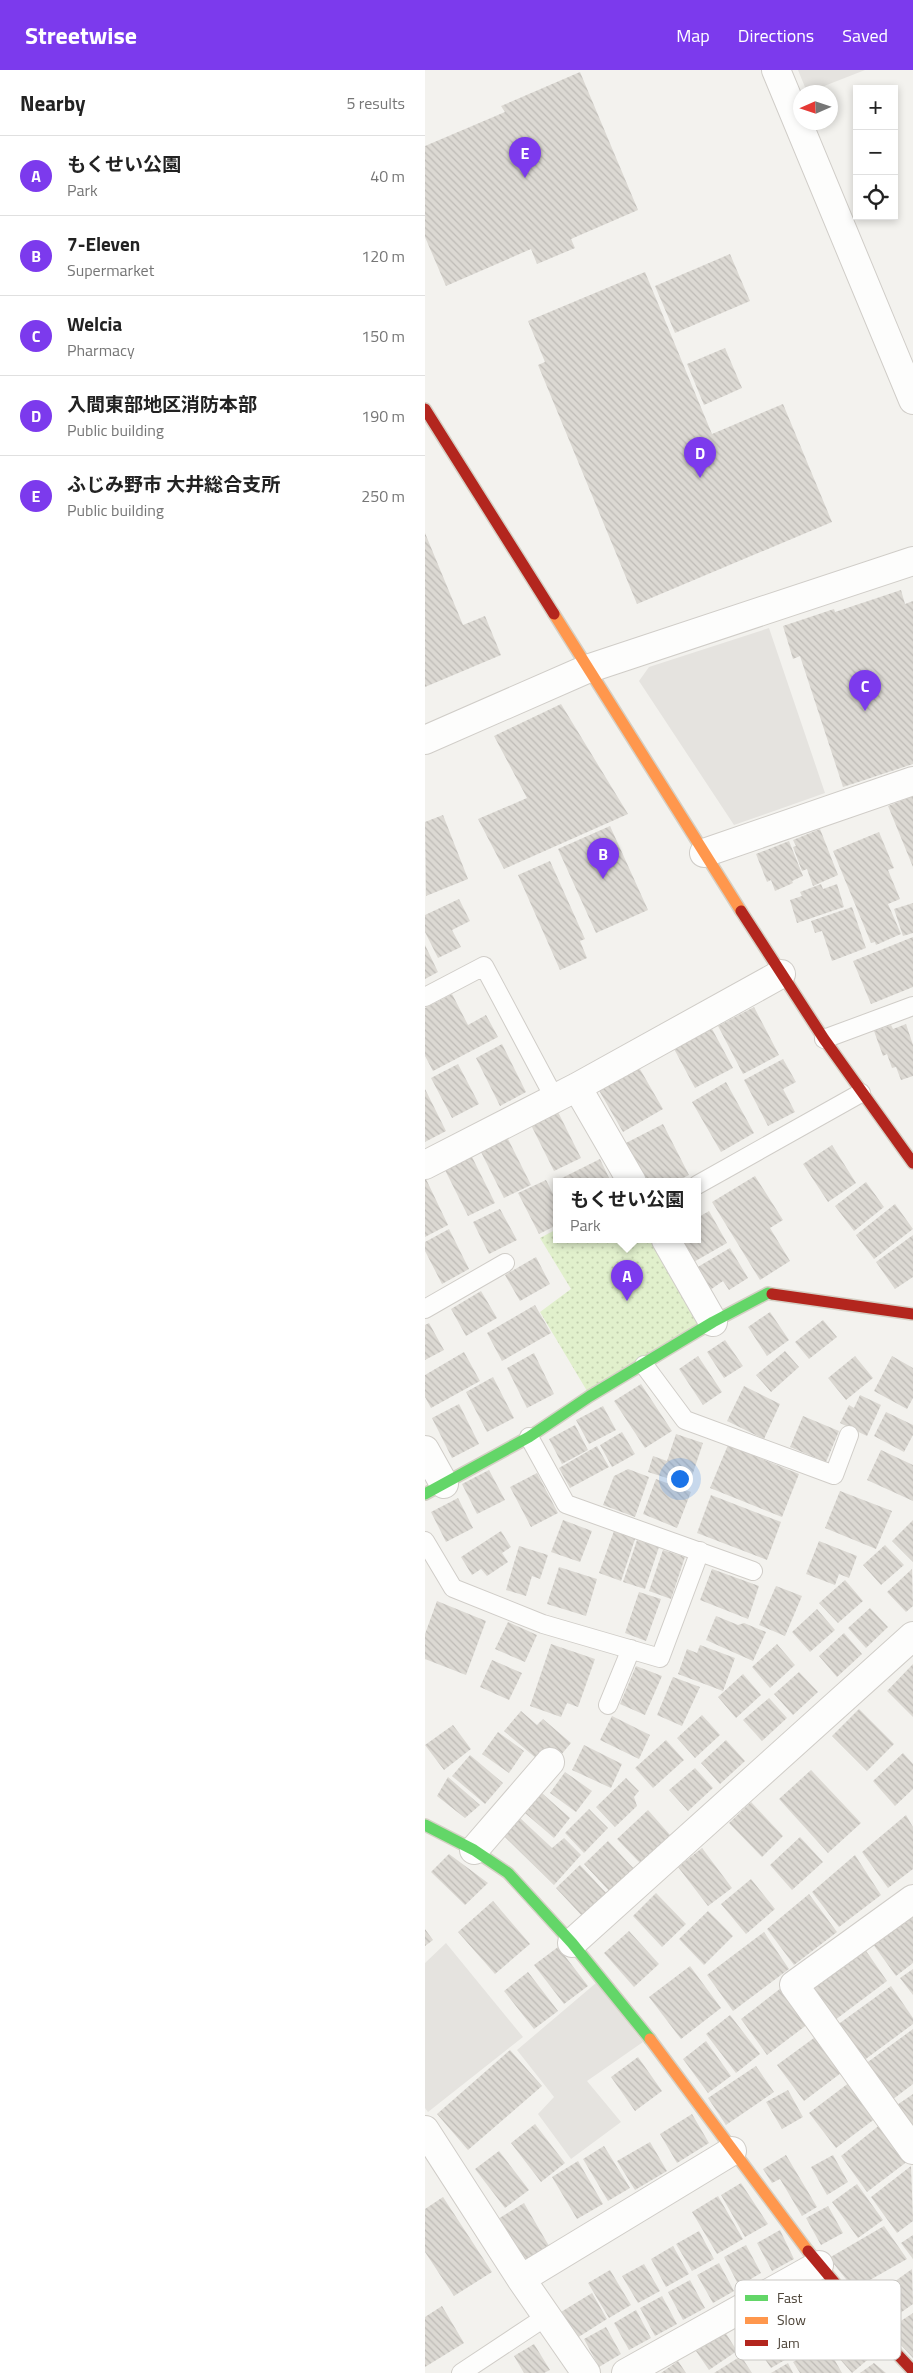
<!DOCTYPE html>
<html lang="en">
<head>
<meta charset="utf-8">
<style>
	:root { --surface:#fff; --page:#f2f2f2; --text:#222; --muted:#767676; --line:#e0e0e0; --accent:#7c3aed }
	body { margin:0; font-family:"Titillium Web","Noto Sans JP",sans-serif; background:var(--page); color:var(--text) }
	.controls { position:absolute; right:15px; top:15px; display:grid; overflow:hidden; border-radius:0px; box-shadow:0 2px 8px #0003 }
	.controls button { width:45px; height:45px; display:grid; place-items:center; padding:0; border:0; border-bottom:1px solid var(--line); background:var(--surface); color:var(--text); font:25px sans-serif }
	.compass { position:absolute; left:368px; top:15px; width:45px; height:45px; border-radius:50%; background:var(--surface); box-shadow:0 2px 8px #0003; rotate:267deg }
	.you { position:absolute; left:254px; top:1408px; width:18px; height:18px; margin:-12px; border:4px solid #fff; border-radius:50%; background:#1a73e8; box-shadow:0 0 0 8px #1a73e833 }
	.badge { display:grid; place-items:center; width:32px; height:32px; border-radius:50%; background:var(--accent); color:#fff; font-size:16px; font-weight:700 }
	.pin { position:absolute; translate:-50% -41px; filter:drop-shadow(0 1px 2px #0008) }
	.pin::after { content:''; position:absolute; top:26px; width:18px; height:15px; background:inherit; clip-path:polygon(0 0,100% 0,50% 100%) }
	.popup { position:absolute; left:128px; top:1108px; width:148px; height:65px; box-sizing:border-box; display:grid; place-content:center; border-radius:0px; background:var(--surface); filter:drop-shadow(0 1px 4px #0005); font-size:16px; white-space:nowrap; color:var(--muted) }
	.popup b { font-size:19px; color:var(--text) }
	.popup::after { content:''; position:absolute; left:50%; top:100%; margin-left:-10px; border:10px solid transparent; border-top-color:var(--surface) }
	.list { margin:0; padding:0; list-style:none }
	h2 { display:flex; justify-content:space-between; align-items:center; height:65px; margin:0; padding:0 20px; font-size:21px }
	h2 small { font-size:16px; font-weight:400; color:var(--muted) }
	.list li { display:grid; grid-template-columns:32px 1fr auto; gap:15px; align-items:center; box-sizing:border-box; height:80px; padding:0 20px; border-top:1px solid var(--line) }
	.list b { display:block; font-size:19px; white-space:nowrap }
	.list p { margin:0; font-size:16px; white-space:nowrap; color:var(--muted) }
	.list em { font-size:16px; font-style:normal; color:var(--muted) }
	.icon { flex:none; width:28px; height:28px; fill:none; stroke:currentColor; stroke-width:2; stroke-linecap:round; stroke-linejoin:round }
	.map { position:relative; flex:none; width:488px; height:2303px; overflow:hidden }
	header { display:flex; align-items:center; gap:30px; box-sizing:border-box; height:70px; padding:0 25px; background:var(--accent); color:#fff }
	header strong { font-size:24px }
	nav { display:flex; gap:28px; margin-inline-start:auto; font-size:18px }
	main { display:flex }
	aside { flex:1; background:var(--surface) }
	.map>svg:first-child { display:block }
	.green { fill:url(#green-dots) }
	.parking { fill:#e5e3df }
	.building { fill:url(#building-back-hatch) }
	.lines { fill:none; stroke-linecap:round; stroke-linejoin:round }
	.lane-casing { stroke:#d0cdc8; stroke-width:20 }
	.street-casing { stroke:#d0cdc8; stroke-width:30 }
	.fast-casing { stroke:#d5d0c5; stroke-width:14 }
	.slow-casing { stroke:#d5d0c5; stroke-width:14 }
	.jam-casing { stroke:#d5d0c5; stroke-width:14 }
	.lane { stroke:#fdfdfc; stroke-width:18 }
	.street { stroke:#fdfdfc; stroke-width:28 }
	.fast { stroke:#63d668; stroke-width:11 }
	.slow { stroke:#ff974d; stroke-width:11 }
	.jam { stroke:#b3261e; stroke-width:11 }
	.key { fill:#fff; stroke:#c9c7c3; stroke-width:1 }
	.key-label { font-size:14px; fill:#4c4337 }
</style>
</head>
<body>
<header>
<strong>Streetwise</strong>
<nav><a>Map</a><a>Directions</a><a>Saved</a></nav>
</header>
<main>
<aside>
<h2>Nearby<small>5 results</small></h2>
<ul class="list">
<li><span class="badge">A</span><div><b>もくせい公園</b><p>Park</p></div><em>40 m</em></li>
<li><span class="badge">B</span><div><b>7-Eleven</b><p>Supermarket</p></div><em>120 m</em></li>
<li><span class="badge">C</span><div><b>Welcia</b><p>Pharmacy</p></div><em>150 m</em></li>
<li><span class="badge">D</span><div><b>入間東部地区消防本部</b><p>Public building</p></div><em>190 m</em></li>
<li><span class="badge">E</span><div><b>ふじみ野市 大井総合支所</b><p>Public building</p></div><em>250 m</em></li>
</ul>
</aside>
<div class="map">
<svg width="488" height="2303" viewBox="0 0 488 2303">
	<defs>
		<pattern id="green-dots" width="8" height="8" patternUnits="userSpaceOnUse" patternTransform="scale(1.25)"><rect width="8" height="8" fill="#e1f0cc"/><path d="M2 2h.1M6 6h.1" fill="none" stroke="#c3cfb0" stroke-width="1.8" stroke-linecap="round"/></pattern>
		<pattern id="building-back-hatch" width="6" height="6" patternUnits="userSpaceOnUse" patternTransform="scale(1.25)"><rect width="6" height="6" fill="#dcd9d3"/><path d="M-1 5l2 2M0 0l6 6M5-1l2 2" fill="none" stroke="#bebbb6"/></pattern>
	</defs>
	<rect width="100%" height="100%" fill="#f3f2ee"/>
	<path class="green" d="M132,1159V1170H229L288,1252L165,1326L115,1242L146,1219L115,1168Z"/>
	<path class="parking" d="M373,0H440L384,22H382Z
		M344,558L400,723L309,755L214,611L224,597Z
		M21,1873L98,1967L3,2042L0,2038V1893Z
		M171,1913L218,1972L162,2011L196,2052L146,2089L113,2044L129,2027L92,1980Z"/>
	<path class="building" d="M155,2L213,140L146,169L150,178L112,194L106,179L21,216L0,167V76L80,42L76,36Z
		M305,184L325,231L250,263L230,216Z
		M220,202L287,364L358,334L407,452L212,534L113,295L120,292L103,251Z
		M300,278L317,318L279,335L262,294Z
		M0,463L38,555L60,546L76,585L0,617Z
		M476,520L480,534L488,531V694L418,717L375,586L368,589L358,556L409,539L410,542Z
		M136,634L203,744L79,799L53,749L102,728L69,666Z
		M488,726V797L463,736Z
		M18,745L43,809L1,826L0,752Z
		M185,756L223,840L171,863L133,779Z
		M395,759L413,805L388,816L382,799L377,801L368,777L371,776L368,770Z
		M454,762L469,798L463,800L475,829L463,834L476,864L451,875L450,872L446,873L408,781Z
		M364,771L378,806L367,811L368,813L350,821L346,810L342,812L331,784Z
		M125,791L160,869L155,871L162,888L135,900L93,805Z
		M396,814L398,819L412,814L419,837L372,853L365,830L377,826L375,822Z
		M34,829L45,851L27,860L36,877L13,888L0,862V845Z
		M488,833V863L478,866L469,839Z
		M427,837L441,878L407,891L397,861L390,863L386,851Z
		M488,867V917L446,934L428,891Z
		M0,875L13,902L0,909Z
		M27,924L43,955L61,945L73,967L8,1001L0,986V938Z
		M329,937L354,985L318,1004L293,956Z
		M481,954L488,975V1006L476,1010L471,997L467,998L462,984L458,986L449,961L466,955L468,959Z
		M286,957L308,998L270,1018L248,977Z
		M77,974L101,1022L75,1036L51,988Z
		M358,989L371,1012L358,1019L370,1042L343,1056L319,1010Z
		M33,994L54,1034L27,1048L6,1008Z
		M212,994L238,1039L198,1062L172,1017Z
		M301,1012L329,1063L296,1082L267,1032Z
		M0,1019L21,1061L0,1072Z
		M132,1040L156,1088L129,1101L105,1053Z
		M238,1054L264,1105L250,1112H216L197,1075Z
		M82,1067L106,1115L79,1128L55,1080Z
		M407,1075L431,1113L403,1132L378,1094Z
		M46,1085L70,1133L43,1146L19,1098Z
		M175,1089L186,1112H135L133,1110Z
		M330,1106L358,1150L345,1158L365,1191L335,1210L287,1132Z
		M0,1107L23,1155L0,1167Z
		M121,1110L132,1132V1155L114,1164L93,1123Z
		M441,1112L459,1137L429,1161L410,1136Z
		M470,1134L488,1159L449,1189L431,1165Z
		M75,1139L92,1170L64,1184L48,1152Z
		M284,1141L302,1173L267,1193L254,1170H272V1148Z
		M24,1159L44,1199L17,1214L0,1181V1172Z
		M488,1165V1207L470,1219L451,1192Z
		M305,1178L323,1208L304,1220L298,1211L285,1220L271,1198Z
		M111,1187L125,1214L95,1231L80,1205Z
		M56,1221L72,1248L41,1266L26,1239Z
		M110,1235L126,1263L77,1291L62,1263Z
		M345,1242L364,1270L342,1286L323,1257Z
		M398,1250L412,1267L384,1289L370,1272Z
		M4,1253L19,1280L0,1290V1255Z
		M300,1270L318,1296L299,1308L282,1282Z
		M360,1281L374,1297L346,1322L331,1305Z
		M39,1282L55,1311L6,1338L0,1327V1305Z
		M109,1283L129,1324L102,1338L82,1298Z
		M273,1286L297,1322L278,1335L254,1299Z
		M430,1286L448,1308L421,1330L403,1308Z
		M467,1286L488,1298V1328L482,1339L449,1321Z
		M68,1307L89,1348L62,1362L41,1322Z
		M216,1314L247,1361L220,1378L189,1331Z
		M319,1316L355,1334L339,1369L302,1351Z
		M435,1325L456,1335L442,1366L415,1353L424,1335L429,1338Z
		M34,1334L54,1374L27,1388L7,1348Z
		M178,1336L191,1360L164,1374L151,1350Z
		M461,1342L488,1355V1365L479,1382L449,1366Z
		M378,1346L414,1361L401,1392L365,1377Z
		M150,1355L163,1380L137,1394L124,1369Z
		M197,1362L210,1384L187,1397L175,1375Z
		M251,1364L278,1373L264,1415L223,1402L228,1386L242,1391Z
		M303,1375L374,1404L357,1447L285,1418Z
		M172,1376L184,1397L145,1418L134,1398Z
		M456,1380L488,1395V1431L442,1410Z
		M203,1399L224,1407L210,1447L178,1435L189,1406Z
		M64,1400L80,1430L52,1444L37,1414Z
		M112,1403L133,1443L106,1457L85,1417Z
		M231,1409L266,1422L252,1458L218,1444Z
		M415,1421L467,1441L451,1479L400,1458Z
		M286,1425L356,1452L342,1490L272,1463Z
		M33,1428L48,1458L21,1472L6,1442Z
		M138,1450L167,1461L155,1492L126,1482Z
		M488,1450V1492L467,1471Z
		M76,1461L86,1477L77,1483L83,1492L62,1506L56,1499L47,1505L36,1487Z
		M189,1461L210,1469L196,1511L174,1503Z
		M212,1470L234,1477L220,1519L198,1512Z
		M394,1471L432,1486L424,1508L414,1504L410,1515L381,1504Z
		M460,1475L479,1495L456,1515L438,1495Z
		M94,1476L123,1485L115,1509L107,1506L101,1526L81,1520Z
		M238,1480L260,1487L246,1529L224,1521Z
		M134,1497L172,1509L161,1546L122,1534Z
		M287,1499L334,1516L323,1549L275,1530Z
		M487,1499L488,1536L481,1542L462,1522Z
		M420,1510L438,1531L413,1553L394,1533Z
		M351,1516L377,1526L360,1566L334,1555Z
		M214,1522L236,1529L221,1571L200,1563Z
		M12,1531L61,1551L41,1605L0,1589V1564Z
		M445,1538L463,1557L441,1578L423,1558Z
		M392,1539L410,1560L385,1582L367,1562Z
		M291,1546L313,1555L319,1553L341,1562L328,1591L281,1570Z
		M83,1552L112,1565L100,1592L70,1579Z
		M419,1563L437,1584L412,1607L394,1586Z
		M126,1574L170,1589L153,1637L142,1633L136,1647L105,1636Z
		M352,1574L370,1595L345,1618L327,1597Z
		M275,1575L310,1588L298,1621L253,1604L262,1579L272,1583Z
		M67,1590L97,1603L84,1630L55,1617Z
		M488,1594V1647L462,1621Z
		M211,1596L237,1606L220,1645L195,1634Z
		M374,1602L393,1622L368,1645L349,1624Z
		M318,1604L336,1625L311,1648L293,1627Z
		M248,1607L275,1617L257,1656L232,1645Z
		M344,1628L362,1648L337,1671L318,1650Z
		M434,1639L469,1674L442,1701L407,1666Z
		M96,1641L112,1655L118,1649L146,1673L130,1692L112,1689L79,1661Z
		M277,1645L295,1665L270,1688L252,1668Z
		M187,1646L225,1665L214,1689L175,1670Z
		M28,1655L46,1679L19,1700L0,1675Z
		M73,1662L99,1681L84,1703L57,1684Z
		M241,1670L259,1690L228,1718L210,1698Z
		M301,1670L320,1691L295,1714L276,1693Z
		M159,1675L197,1694L186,1718L147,1700Z
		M478,1683L488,1694V1719L470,1736L448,1711Z
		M45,1685L78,1713L60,1734L27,1706Z
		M270,1698L288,1718L263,1741L244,1720Z
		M386,1700L436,1753L403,1783L354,1729Z
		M140,1702L167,1721L151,1742L125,1723Z
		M23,1707L55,1735L40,1748L12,1726Z
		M201,1708L214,1721L209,1727L212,1736L190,1757L171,1737Z
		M110,1717L145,1748L129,1768L93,1737Z
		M326,1732L358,1766L337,1787L304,1753Z
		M164,1739L183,1758L159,1783L140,1763Z
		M223,1740L245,1765L215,1793L192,1769Z
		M481,1745L488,1757V1799L463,1818L437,1782Z
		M94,1747L127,1778L139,1768L156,1785L129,1815L79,1766Z
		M375,1767L398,1792L367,1820L345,1795Z
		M183,1771L212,1802L187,1824L159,1794Z
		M277,1778L307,1818L283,1836L253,1797Z
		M24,1784L63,1813L40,1835L6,1802Z
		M430,1785L456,1825L414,1857L387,1822Z
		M155,1795L184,1826L160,1849L131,1818Z
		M326,1809L350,1839L321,1864L296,1834Z
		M231,1823L261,1854L237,1877L208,1846Z
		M384,1824L412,1862L369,1895L342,1859Z
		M68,1831L105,1874L70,1904L33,1862Z
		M488,1839V1893L471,1906L445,1870Z
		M283,1841L308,1866L279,1895L254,1869Z
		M0,1859L8,1870L0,1876Z
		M204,1861L234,1894L209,1917L179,1883Z
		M339,1862L364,1899L308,1941L282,1905Z
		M437,1875L462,1911L406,1953L380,1917Z
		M133,1877L163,1916L139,1934L109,1895Z
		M265,1896L296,1938L256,1969L224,1927Z
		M488,1899V1925L475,1908Z
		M103,1902L133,1941L109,1959L79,1921Z
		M466,1916L488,1948V1954L434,1994L408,1958Z
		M356,1918L383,1954L342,1985L316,1949Z
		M305,1945L335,1984L311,2003L281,1964Z
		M488,1959V2014L463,2033L436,1997Z
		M393,1965L420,2000L379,2031L352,1995Z
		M281,1971L306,2006L283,2023L258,1989Z
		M85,1980L117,2016L43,2080L12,2044Z
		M213,1987L237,2021L210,2041L186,2007Z
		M331,1996L349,2022L301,2055L283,2028Z
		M425,2012L451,2048L411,2078L384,2043Z
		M363,2020L378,2047L357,2059L341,2032Z
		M488,2024V2069L466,2039Z
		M267,2044L284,2073L252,2093L235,2064Z
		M110,2054L140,2093L116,2112L86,2073Z
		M456,2054L483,2091L442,2122L416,2086Z
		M225,2072L242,2101L210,2120L192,2091Z
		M179,2076L205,2118L183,2131L158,2089Z
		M74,2081L104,2120L80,2138L50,2099Z
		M361,2085L392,2137L377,2146L355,2109L347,2113L338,2099Z
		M408,2085L423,2112L402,2125L386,2097Z
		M153,2091L178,2134L152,2149L127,2107Z
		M486,2096L488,2151L472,2163L446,2127Z
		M316,2113L343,2154L320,2167L296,2125Z
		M432,2114L458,2150L433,2168L407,2132Z
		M293,2126L318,2169L292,2184L267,2142Z
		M18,2127L67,2202L29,2226L0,2182V2139Z
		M99,2133L124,2176L98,2191L73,2149Z
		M403,2136L418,2163L396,2175L381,2148Z
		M459,2156L482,2189L429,2219L404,2188Z
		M355,2160L369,2189L347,2201L332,2173Z
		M274,2161L289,2189L267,2201L251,2174Z
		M488,2165V2189L476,2173Z
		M321,2175L336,2203L314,2216L299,2187Z
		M248,2176L264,2204L241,2217L226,2189Z
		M294,2193L309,2221L288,2233L272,2205Z
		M219,2194L235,2221L213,2233L197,2206Z
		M487,2199L488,2234L461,2253L444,2230Z
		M185,2200L206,2235L184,2248L163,2213Z
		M265,2210L280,2238L258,2250L243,2222Z
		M390,2211L402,2230L374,2249L362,2229Z
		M167,2223L182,2249L152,2268L136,2242Z
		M237,2226L252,2254L230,2266L215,2238Z
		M17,2236L39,2273L0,2297V2247Z
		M346,2236L359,2255L330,2274L318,2255Z
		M409,2238L419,2259L388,2274L379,2253Z
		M211,2240L226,2268L204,2280L189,2253Z
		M488,2243V2288L462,2260Z
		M372,2254L384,2276L346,2298L333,2279Z
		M181,2257L196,2284L174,2297L159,2269Z
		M300,2262L312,2281L284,2300L271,2281Z
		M427,2263L447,2286L427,2303L407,2280Z
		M400,2273L417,2303H375L368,2292Z
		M109,2274L125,2300L119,2303H99L89,2286Z
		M316,2286L327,2303H289Z
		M253,2291L261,2303H236Z
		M363,2293L368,2303H346Z
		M449,2293L461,2303H435Z"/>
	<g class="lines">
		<defs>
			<path id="lane" d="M0,927L59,896L130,1029
				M399,969L488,936
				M272,1115L436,1023
				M0,1239L80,1193
				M219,1295L260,1350L409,1405L424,1365
				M104,1367L141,1434L328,1501
				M0,1471L28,1518L118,1554L235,1588L275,1481
				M183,1635L206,1579
				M36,2303L122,2246"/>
			<path id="street" d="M351,0L488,330
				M0,670L162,599L488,491
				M279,783L488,711
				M152,1017L207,1112
				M0,1095L152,1017L356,904
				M241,1170L288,1252
				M0,1380L19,1414
				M49,1780L125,1692
				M488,1829L369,1915L488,2080
				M147,1873L488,1566
				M0,2060L96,2209L161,2303
				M96,2209L307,2081
				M201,2303L394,2195"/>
			<path id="fast" d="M0,1424L104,1367L165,1326L288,1252L343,1223L347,1224
				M0,1755L49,1780L83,1803L147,1873L225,1969"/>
			<path id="slow" d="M129,544L316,841
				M225,1969L383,2181"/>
			<path id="jam" d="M0,339L129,544
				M316,841L399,969L488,1093
				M347,1224L488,1244
				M383,2181L446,2256L488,2301"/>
		</defs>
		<use href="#lane" class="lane-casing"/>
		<use href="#street" class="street-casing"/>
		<use href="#fast" class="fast-casing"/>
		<use href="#slow" class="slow-casing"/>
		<use href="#jam" class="jam-casing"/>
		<use href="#lane" class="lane"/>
		<use href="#street" class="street"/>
		<use href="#fast" class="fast"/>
		<use href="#slow" class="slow"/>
		<use href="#jam" class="jam"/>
	</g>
	<rect x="310" y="2210" width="166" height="80" rx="8" class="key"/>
	<rect x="320" y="2225" width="23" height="6" fill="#63d668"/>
	<rect x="320" y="2247" width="23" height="7" fill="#ff974d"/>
	<rect x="320" y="2270" width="23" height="6" fill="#b3261e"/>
	<g class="key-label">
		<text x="352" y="2233">Fast</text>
		<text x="352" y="2255">Slow</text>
		<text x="352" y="2278">Jam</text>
	</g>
</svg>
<div class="controls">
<button>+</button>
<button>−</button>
<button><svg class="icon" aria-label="locate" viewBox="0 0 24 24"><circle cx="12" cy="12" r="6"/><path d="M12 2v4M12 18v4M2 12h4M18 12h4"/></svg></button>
</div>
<svg class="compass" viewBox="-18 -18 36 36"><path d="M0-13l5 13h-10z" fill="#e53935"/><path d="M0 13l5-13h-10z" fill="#767676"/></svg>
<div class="you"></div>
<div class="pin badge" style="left:202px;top:1231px">A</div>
<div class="popup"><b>もくせい公園</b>Park</div>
<div class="pin badge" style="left:178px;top:809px">B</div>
<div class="pin badge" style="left:440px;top:641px">C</div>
<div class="pin badge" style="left:275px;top:408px">D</div>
<div class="pin badge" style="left:100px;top:108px">E</div>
</div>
</main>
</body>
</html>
